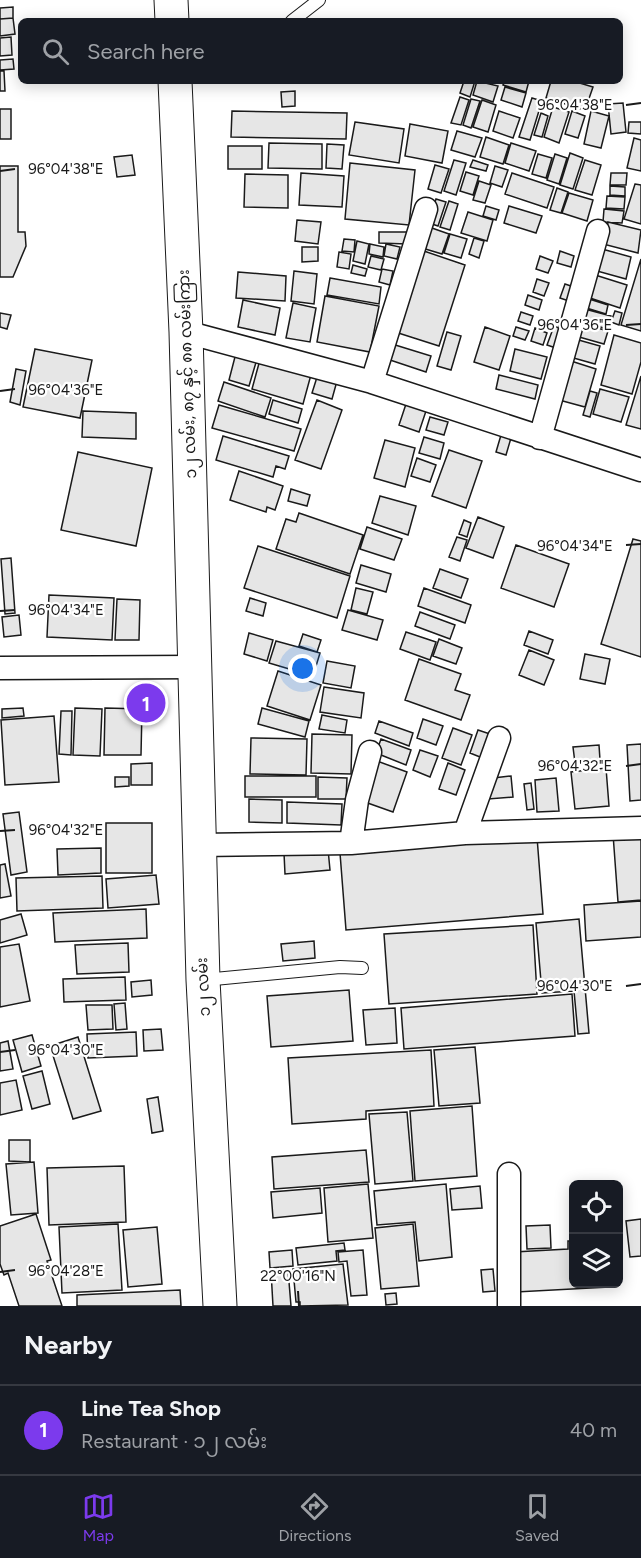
<!DOCTYPE html>
<html lang="en">
<head>
<meta charset="utf-8">
<style>
	:root { --surface:#171b24; --page:#242831; --text:#f1f3f6; --muted:#9ea1a6; --line:#363941; --accent:#7c3aed }
	body { margin:0; font-family:Figtree,"Noto Sans Myanmar",sans-serif; background:var(--page); color:var(--text) }
	.controls { position:absolute; right:18px; bottom:18px; display:grid; overflow:hidden; border-radius:9px; box-shadow:0 3px 15px #0003 }
	.controls button { width:54px; height:54px; display:grid; place-items:center; padding:0; border:0; border-bottom:2px solid var(--line); background:var(--surface); color:var(--text); font:30px sans-serif }
	.you { position:absolute; left:303px; top:669px; width:21px; height:21px; margin:-15px; border:4px solid #fff; border-radius:50%; background:#1a73e8; box-shadow:0 0 0 9px #1a73e833 }
	.badge { display:grid; place-items:center; width:39px; height:39px; border-radius:50%; background:var(--accent); color:#fff; font-size:20px; font-weight:700 }
	.pin { position:absolute; translate:-50% -50%; border:3px solid #fff; box-shadow:0 2px 6px #0006 }
	.list { margin:0; padding:0; list-style:none }
	h2 { display:flex; justify-content:space-between; align-items:center; height:78px; margin:0; padding:0 24px; font-size:26px }
	h2 small { font-size:20px; font-weight:400; color:var(--muted) }
	.list li { display:grid; grid-template-columns:39px 1fr auto; gap:18px; align-items:center; box-sizing:border-box; height:90px; padding:0 24px; border-top:2px solid var(--line) }
	.list b { display:block; font-size:22px; white-space:nowrap }
	.list p { margin:0; font-size:20px; white-space:nowrap; color:var(--muted) }
	.list em { font-size:20px; font-style:normal; color:var(--muted) }
	.icon { flex:none; width:33px; height:33px; fill:none; stroke:currentColor; stroke-width:2; stroke-linecap:round; stroke-linejoin:round }
	.map { position:relative; flex:none; width:641px; height:1306px; overflow:hidden }
	.search { position:absolute; background:var(--surface); box-shadow:0 3px 15px #0003; left:18px; right:18px; top:18px; height:66px; display:flex; align-items:center; gap:15px; box-sizing:border-box; padding:0 21px; border-radius:9px; color:var(--muted); font-size:22px }
	.sheet { height:168px; background:var(--surface) }
	nav { display:flex; justify-content:space-around; align-items:center; box-sizing:border-box; height:84px; border-top:2px solid var(--line); background:var(--surface); font-size:16px; color:var(--muted) }
	nav a { display:grid; justify-items:center; gap:3px }
	nav .on { color:var(--accent) }
	.map>svg:first-child { display:block }
	.building { fill:#e6e6e6; stroke:#1a1a1a; stroke-width:1.5 }
	.lines { fill:none; stroke-linecap:round; stroke-linejoin:round }
	.service-casing { stroke:#1a1a1a; stroke-width:14 }
	.minor-casing { stroke:#1a1a1a; stroke-width:25 }
	.secondary-casing { stroke:#1a1a1a; stroke-width:35 }
	.service { stroke:#fff; stroke-width:12 }
	.minor { stroke:#fff; stroke-width:22 }
	.secondary { stroke:#fff; stroke-width:33 }
	.ticks { fill:none; stroke:#1a1a1a; stroke-width:2 }
	.labels { text-anchor:middle; dominant-baseline:central; stroke-width:4.5; stroke-linejoin:round; paint-order:stroke }
	.street-label { font-size:16px; fill:#1a1a1a; stroke:#fff }
	.ticks-label { font-size:15px; text-anchor:middle; fill:#1a1a1a; stroke:#fff; stroke-width:4.5; stroke-linejoin:round; paint-order:stroke }
</style>
</head>
<body>
<div class="map">
<svg width="641" height="1306" viewBox="0 0 641 1306">
	<rect width="100%" height="100%" fill="#fff"/>
	<path class="building" d="M13,7V18L0,19V8Z
		M13,18L15,34L0,36V19Z
		M11,37L12,55L0,56V38Z
		M13,59L14,69L0,70V60Z
		M0,71H4L5,91H0Z
		M464,81H475L470,97L460,93Z
		M477,81L498,86L493,102L473,95Z
		M504,81H529L526,92L503,85Z
		M551,81H573L593,87L585,110L546,98Z
		M505,87L526,93L522,107L501,100Z
		M295,91V106L282,107L281,92Z
		M460,97L469,100L461,125L451,123Z
		M532,98L542,101L530,140L519,137Z
		M471,99L480,101L471,128L463,125Z
		M482,100L496,105L488,132L473,127Z
		M623,103L626,132L611,134L608,104Z
		M553,107L569,112L559,143L544,137Z
		M0,109H11V139H0Z
		M232,111L347,113L346,139L231,137Z
		M499,111L520,118L513,138L493,131Z
		M572,111L585,116L578,138L565,134Z
		M591,111L609,116L601,148L584,144Z
		M541,113L548,116L542,137L534,135Z
		M355,122L404,129L399,163L349,155Z
		M629,122H641V134L628,133Z
		M410,124L448,131L442,163L405,156Z
		M457,131L482,138L475,157L451,150Z
		M486,137L509,145L503,164L480,157Z
		M634,138L641,140V171L627,168Z
		M269,143L322,144V169L268,168Z
		M511,143L536,151L529,171L505,163Z
		M327,144L344,145L342,169L326,168Z
		M228,146H262V169H228Z
		M570,153L583,158L573,189L560,185Z
		M538,154L552,158L546,178L532,174Z
		M555,154L567,158L559,184L547,180Z
		M132,155L135,175L117,177L114,157Z
		M454,160L466,163L456,195L444,191Z
		M473,160L488,165L486,171L470,167Z
		M585,160L601,165L592,195L575,190Z
		M350,163L415,170L409,225L345,219Z
		M435,165L449,169L441,193L428,189Z
		M0,166H18V232H25L26,246L13,277H0Z
		M495,166L508,170L502,187L490,183Z
		M466,172L479,176L473,195L460,191Z
		M301,173L344,176L342,207L299,205Z
		M512,173L554,187L547,208L505,194Z
		M611,173H627L626,185H610Z
		M245,174L288,175V208L244,207Z
		M479,181L491,185L485,203L473,200Z
		M635,184L641,185V224L624,219Z
		M610,186L625,187V196L610,195Z
		M557,188L568,192L561,213L550,210Z
		M569,193L593,200L587,221L562,213Z
		M607,196L625,197L624,209L606,208Z
		M436,199L446,202L438,226L429,223Z
		M449,201L458,204L450,230L440,227Z
		M486,206L499,210L496,220L483,216Z
		M509,206L542,216L536,233L504,223Z
		M604,209L624,211L622,223L603,222Z
		M468,212L493,220L487,241L461,233Z
		M297,220L321,222L318,244L295,241Z
		M608,222L641,230L638,253L603,244Z
		M429,227L449,234L442,254L422,248Z
		M379,232H407V244L379,243Z
		M450,234L467,239L461,258L444,253Z
		M474,238L484,241L479,258L469,254Z
		M344,239L355,240L354,252L342,251Z
		M357,241L369,244L365,264L353,261Z
		M370,244L384,247L383,257L369,254Z
		M386,244L400,247L397,259L384,256Z
		M302,247H318V261L302,262Z
		M418,249L465,265L439,346L392,331Z
		M602,249L631,257L626,279L597,271Z
		M560,251L574,256L571,267L557,263Z
		M339,252L351,254L349,269L337,267Z
		M371,256L384,259L381,270L368,267Z
		M540,256L553,261L548,273L536,269Z
		M641,259V331L621,325Z
		M353,265L367,269L365,276L351,273Z
		M382,269L393,271L390,285L379,282Z
		M294,271L317,274L314,304L291,301Z
		M238,272L286,276L285,301L236,298Z
		M592,274L627,285L620,308L584,296Z
		M330,278L381,287L379,304L327,295Z
		M537,279L549,283L544,296L533,292Z
		M565,284L577,288L572,302L560,298Z
		M528,295L542,300L539,310L525,305Z
		M325,296L379,306L370,352L317,342Z
		M586,298L608,305L606,314L583,307Z
		M243,300L280,308L275,335L238,327Z
		M293,303L316,308L310,342L286,338Z
		M581,308L611,316L608,329L577,321Z
		M615,311L622,313L619,325L611,322Z
		M521,312L533,316L530,325L518,321Z
		M0,313L11,315L7,329L0,327Z
		M576,322L608,331L604,344L572,335Z
		M554,326L566,331L559,349L547,345Z
		M485,327L510,336L499,370L474,362Z
		M516,327L529,331L525,340L513,336Z
		M535,328L547,333L543,345L531,341Z
		M447,332L461,336L451,370L437,366Z
		M614,335L641,343V362L632,394L601,385Z
		M575,339L600,346L595,364L570,357Z
		M392,344L431,356L426,372L387,359Z
		M35,349L92,360L80,418L23,407Z
		M515,349L547,357L541,379L510,371Z
		M236,353L257,359L249,386L229,380Z
		M261,356L312,371L303,404L252,389Z
		M571,361L596,369L585,407L559,400Z
		M16,369L26,371L20,405L10,402Z
		M318,374L337,381L332,399L312,393Z
		M499,375L538,385L535,399L496,389Z
		M641,376V429L626,425Z
		M224,382L271,398L265,417L218,401Z
		M600,389L629,397L621,422L593,414Z
		M590,391L597,393L590,417L583,415Z
		M273,400L302,409L298,423L269,414Z
		M317,400L342,410L321,469L295,460Z
		M406,404L426,411L419,432L399,425Z
		M219,405L301,429L294,451L212,428Z
		M83,411L136,413V439L82,437Z
		M430,417L448,422L444,435L426,430Z
		M501,435L511,438L506,455L496,452Z
		M223,436L289,456L285,469L276,466L273,477L216,460Z
		M424,437L444,443L440,459L419,453Z
		M385,440L415,448L405,487L374,478Z
		M449,450L482,461L466,508L432,496Z
		M78,452L152,468L136,546L61,530Z
		M417,458L436,465L430,482L411,476Z
		M239,471L283,486L275,510L267,507L266,512L230,500Z
		M291,489L310,495L307,506L288,501Z
		M380,496L416,506L408,535L372,523Z
		M299,513L363,535L350,574L276,549L286,519L296,522Z
		M478,517L504,527L493,558L466,548Z
		M464,520L471,523L467,537L459,534Z
		M367,527L402,539L394,560L360,549Z
		M457,537L467,540L460,561L449,557Z
		M633,539L641,541V657L601,644Z
		M516,545L569,564L554,607L501,588Z
		M258,546L350,576L337,618L244,588Z
		M11,558L15,613L5,614L1,559Z
		M361,565L391,574L386,592L356,583Z
		M440,569L468,579L461,598L433,588Z
		M356,588L373,592L367,614L351,610Z
		M424,588L471,605L465,623L418,606Z
		M49,595L114,598L112,640L47,637Z
		M250,598L266,603L263,616L246,611Z
		M117,599L140,600L139,640H115Z
		M348,610L383,620L377,640L342,630Z
		M420,612L455,625L450,639L415,626Z
		M19,615L21,635L4,637L2,617Z
		M529,631L553,640L548,654L524,645Z
		M406,632L436,642L430,660L400,649Z
		M249,633L273,640L267,661L244,654Z
		M303,634L321,640L317,652L299,646Z
		M439,639L462,648L456,664L433,656Z
		M276,641L320,653L313,676L269,663Z
		M529,650L554,660L544,685L519,675Z
		M585,654L610,659L605,684L580,679Z
		M419,659L461,674L455,690L470,695L461,720L405,700Z
		M327,661L355,666L351,688L323,683Z
		M278,671L321,685L310,720L267,706Z
		M324,687L364,693L361,718L320,712Z
		M23,708L24,716L2,718V709Z
		M75,708L102,709L100,756L73,755Z
		M105,708L142,709L141,755H104Z
		M262,708L309,721L305,737L258,724Z
		M61,711H72L71,755L59,754Z
		M322,715L347,720L345,733L319,729Z
		M54,716L59,782L5,785L1,720Z
		M423,719L443,726L436,745L417,738Z
		M379,721L413,733L409,746L375,733Z
		M453,728L472,735L461,765L442,758Z
		M478,730L493,735L485,759L470,753Z
		M312,734L352,735L351,774L311,773Z
		M251,738L307,739L306,775L250,774Z
		M381,739L411,750L406,765L376,753Z
		M641,744V800L630,801L627,745Z
		M599,745L600,760L575,763L573,747Z
		M420,750L438,756L430,777L413,770Z
		M377,761L407,772L393,812L362,801Z
		M152,763V785H131V764Z
		M448,763L465,770L456,795L439,789Z
		M606,768L609,806L575,809L571,772Z
		M245,776H316V797H245Z
		M511,776L513,797L488,799L485,779Z
		M115,777H129V786L115,787Z
		M318,777L347,778L346,799H318Z
		M556,778L559,811L537,812L535,780Z
		M531,783L534,809L527,810L524,784Z
		M249,799L282,800V823L249,822Z
		M287,802L342,804L341,825L287,823Z
		M19,812L27,872L11,875L3,814Z
		M106,823H152V873H106Z
		M641,832V900L618,902L613,834Z
		M537,837L543,914L346,930L340,853Z
		M101,848V873L58,875L57,849Z
		M328,849L330,870L285,874L284,853Z
		M5,864L11,896L0,898V865Z
		M156,875L159,904L108,908L106,879Z
		M102,876L103,908L17,911L16,878Z
		M641,901V937L586,941L584,905Z
		M146,909L147,938L55,942L53,913Z
		M21,914L27,935L0,943V920Z
		M579,919L589,1033L578,1034L574,991L542,993L536,923Z
		M533,925L537,994L389,1004L384,934Z
		M314,941L315,958L283,961L281,944Z
		M128,943L129,972L77,974L75,945Z
		M19,944L30,1001L0,1007V947Z
		M125,977L126,1000L64,1002L63,979Z
		M151,980L152,995L132,997L131,982Z
		M349,990L353,1041L271,1047L267,996Z
		M572,994L575,1036L404,1049L401,1008Z
		M125,1003L127,1029L116,1030L114,1004Z
		M86,1005H112L113,1029L88,1030Z
		M395,1008L397,1043L366,1045L363,1010Z
		M161,1029L163,1050L144,1051L143,1030Z
		M136,1032L137,1056L88,1058L87,1034Z
		M32,1035L41,1066L22,1072L13,1040Z
		M78,1037L101,1111L73,1119L50,1046Z
		M8,1041L13,1069L0,1071V1043Z
		M475,1047L480,1103L439,1106L434,1050Z
		M431,1050L434,1106L366,1111V1119L292,1124L288,1058Z
		M42,1071L50,1104L32,1109L23,1076Z
		M16,1080L22,1110L0,1115V1083Z
		M158,1097L163,1131L152,1133L147,1099Z
		M472,1106L477,1176L415,1181L410,1111Z
		M407,1112L413,1181L375,1184L369,1114Z
		M9,1140H30V1162L9,1161Z
		M366,1150L369,1182L274,1189L272,1157Z
		M34,1162L38,1213L11,1215L6,1164Z
		M124,1166L126,1222L49,1225L47,1168Z
		M368,1184L373,1238L328,1242L324,1188Z
		M446,1184L452,1257L419,1261L415,1222L377,1225L374,1191Z
		M480,1186L482,1208L452,1210L450,1189Z
		M320,1188L322,1213L273,1218L271,1192Z
		M36,1214L51,1260L47,1261L62,1306H19L8,1273L4,1275L0,1264V1226Z
		M641,1219V1256L630,1257L626,1221Z
		M118,1224L122,1290L62,1293L59,1227Z
		M413,1224L419,1286L381,1289L375,1228Z
		M550,1225L551,1248L527,1249L526,1226Z
		M157,1227L162,1284L128,1287L123,1230Z
		M568,1241H574V1284H609V1287L516,1292L514,1252L568,1249Z
		M344,1243L345,1250L336,1251L337,1261L298,1265L296,1248Z
		M292,1250L293,1266L270,1268L269,1252Z
		M363,1250L367,1295L351,1296L347,1261L339,1262L338,1252Z
		M343,1264L348,1305L300,1306V1302H296L293,1269Z
		M493,1269L495,1291L483,1292L481,1270Z
		M288,1270L291,1306H273L271,1271Z
		M180,1290L181,1306H77V1295Z
		M396,1293L397,1304L386,1305L385,1294Z"/>
	<g class="lines">
		<defs>
			<path id="service" d="M292,21L319,0
				M204,980L340,967L362,968"/>
			<path id="minor" d="M186,332L372,382L641,470
				M372,382L426,209
				M540,438L598,231
				M0,668L195,667
				M465,833L499,738
				M351,843L357,800L370,752
				M198,845L351,843L465,833L641,828
				M509,1174V1306"/>
			<path id="secondary" d="M171,0L172,21
				M175,81L186,332L203,980L220,1306"/>
		</defs>
		<use href="#service" class="service-casing"/>
		<use href="#minor" class="minor-casing"/>
		<use href="#secondary" class="secondary-casing"/>
		<use href="#service" class="service"/>
		<use href="#minor" class="minor"/>
		<use href="#secondary" class="secondary"/>
	</g>
	<path class="ticks" d="M626,105L641,103M0,171L15,169M626,325L641,324M0,391L15,389M626,545L641,544M0,611L15,610M626,766L641,764M0,831L15,830M626,986L641,984M0,1052L15,1050M0,1272L15,1270M298,1291L299,1306"/>
	<g class="labels">
		<g class="street-label">
			<text transform="translate(187 374) rotate(-92)">၁၂ လမ်း, ၈၇ နှင့် ၈၈ လမ်းကြား</text>
			<text transform="translate(203 987) rotate(-93)">၁၂ လမ်း</text>
		</g>
	</g>
	<g class="ticks-label">
		<text x="575" y="110">96°04'38"E</text>
		<text x="66" y="174">96°04'38"E</text>
		<text x="575" y="330">96°04'36"E</text>
		<text x="66" y="395">96°04'36"E</text>
		<text x="575" y="551">96°04'34"E</text>
		<text x="66" y="615">96°04'34"E</text>
		<text x="575" y="771">96°04'32"E</text>
		<text x="66" y="835">96°04'32"E</text>
		<text x="575" y="991">96°04'30"E</text>
		<text x="66" y="1055">96°04'30"E</text>
		<text x="66" y="1276">96°04'28"E</text>
		<text x="298" y="1281">22°00'16"N</text>
	</g>
</svg>
<div class="controls">
<button><svg class="icon" aria-label="locate" viewBox="0 0 24 24"><circle cx="12" cy="12" r="6"/><path d="M12 2v4M12 18v4M2 12h4M18 12h4"/></svg></button>
<button><svg class="icon" aria-label="layers" viewBox="0 0 24 24"><path d="M12 4l9 5-9 5-9-5zM3 14l9 5 9-5"/></svg></button>
</div>
<div class="you"></div>
<div class="pin badge" style="left:146px;top:703px">1</div>
<div class="search"><svg class="icon" aria-label="search" viewBox="0 0 24 24"><circle cx="10" cy="10" r="6"/><path d="M15 15l6 6"/></svg>Search here</div>
</div>
<section class="sheet">
<h2>Nearby<small></small></h2>
<ul class="list">
<li><span class="badge">1</span><div><b>Line Tea Shop</b><p>Restaurant · ၁၂ လမ်း</p></div><em>40 m</em></li>
</ul>
</section>
<nav>
<a class="on"><svg class="icon" aria-label="map" viewBox="0 0 24 24"><path d="M3 6l6-2 6 2 6-2v14l-6 2-6-2-6 2zM9 4v14M15 6v14"/></svg>Map</a>
<a><svg class="icon" aria-label="directions" viewBox="0 0 24 24"><path d="M12 3l9 9-9 9-9-9zM9 14v-3h6M13 9l2 2-2 2"/></svg>Directions</a>
<a><svg class="icon" aria-label="saved" viewBox="0 0 24 24"><path d="M7 4h10v16l-5-4-5 4z"/></svg>Saved</a>
</nav>
</body>
</html>
